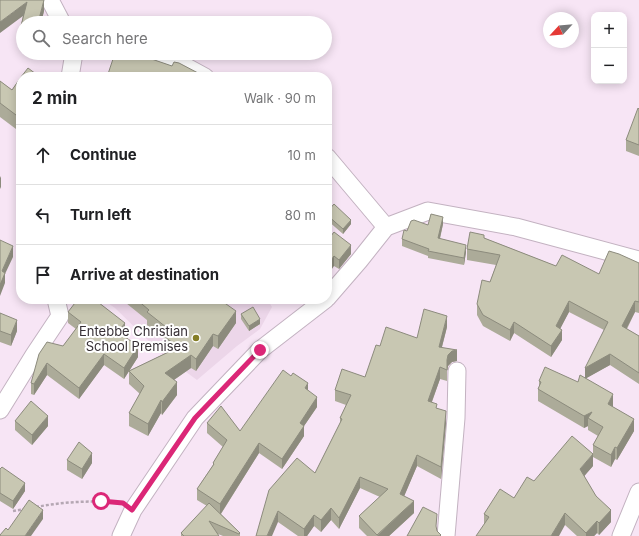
<!DOCTYPE html>
<html lang="en">
<head>
<meta charset="utf-8">
<style>
	:root { --surface:#fff; --page:#f6f6f6; --text:#202124; --muted:#757577; --line:#e0e0e0 }
	body { margin:0; font-family:Inter,sans-serif; background:var(--page); color:var(--text) }
	.controls { position:absolute; right:12px; top:12px; display:grid; overflow:hidden; border-radius:8px; box-shadow:0 2px 10px #0003 }
	.controls button { width:36px; height:36px; display:grid; place-items:center; padding:0; border:0; border-bottom:1px solid var(--line); background:var(--surface); color:var(--text); font:20px sans-serif }
	.compass { position:absolute; left:543px; top:12px; width:36px; height:36px; border-radius:50%; background:var(--surface); box-shadow:0 2px 10px #0003; rotate:244deg }
	.stop { position:absolute; width:12px; height:12px; margin:-9px; border:3px solid #db2777; border-radius:50%; background:#fff }
	.stop.end { background:#db2777; border-color:#fff; box-shadow:0 1px 4px #0008 }
	.list { margin:0; padding:0; list-style:none }
	h2 { display:flex; justify-content:space-between; align-items:center; height:52px; margin:0; padding:0 16px; font-size:17px }
	h2 small { font-size:13px; font-weight:400; color:var(--muted) }
	.list li { display:grid; grid-template-columns:26px 1fr auto; gap:12px; align-items:center; box-sizing:border-box; height:60px; padding:0 16px; border-top:1px solid var(--line) }
	.list b { display:block; font-size:15px; white-space:nowrap }
	.list em { font-size:13px; font-style:normal; color:var(--muted) }
	.icon { flex:none; width:22px; height:22px; fill:none; stroke:currentColor; stroke-width:2; stroke-linecap:round; stroke-linejoin:round }
	.map { position:relative; flex:none; width:639px; height:536px; overflow:hidden }
	.search { position:absolute; background:var(--surface); box-shadow:0 2px 10px #0003; left:16px; top:16px; width:316px; height:44px; display:flex; align-items:center; gap:10px; box-sizing:border-box; padding:0 14px; border-radius:22px; color:var(--muted); font-size:15px }
	.panel { position:absolute; background:var(--surface); box-shadow:0 2px 10px #0003; left:16px; top:72px; width:316px; height:232px; border-radius:16px }
	.map>svg:first-child { display:block }
	.built { fill:#ecd6e9 }
	.lines { fill:none; stroke-linecap:round; stroke-linejoin:round }
	.street-casing { stroke:#c3b2c1; stroke-width:19 }
	.path { stroke:#b5a7b3; stroke-width:2.5; stroke-dasharray:3 2; stroke-linecap:butt }
	.street { stroke:#fff; stroke-width:17 }
	.wall { fill:#acab99 }
	.shaded-wall { fill:#8c8b7d }
	.building { fill:#c8c7b2; stroke:#8c8b7d }
	.route { stroke:#db2777; stroke-width:5 }
	.poi-dot { fill:#857e26; stroke:#fff; stroke-width:1.5 }
	.labels { text-anchor:middle; dominant-baseline:central; stroke-width:4; stroke-linejoin:round; paint-order:stroke }
	.poi-label { font-size:13px; fill:#362f35; stroke:#fff; text-anchor:end }
</style>
</head>
<body>
<div class="map">
<svg width="639" height="536" viewBox="0 0 639 536">
	<rect width="100%" height="100%" fill="#f7e5f5"/>
	<path class="built" d="M102,299H267L272,307L260,329L237,346L197,380L163,355L115,308Z"/>
	<g class="lines">
		<defs>
			<path id="street" d="M50,0L62,23
				M143,53L183,65L205,77
				M70,77L74,53
				M327,157L386,227
				M327,298L359,261L386,227L428,211L516,227L639,260
				M0,410L34,355L60,316L56,299
				M121,536L133,510L195,418L260,350L326,299
				M446,536L456,418L457,371
				M621,536L639,492"/>
		</defs>
		<use href="#street" class="street-casing"/>
		<path class="path" d="M36,507C63,502 91,500 118,503
			M13,511L25,509"/>
		<use href="#street" class="street"/>
	</g>
	<path class="wall" d="M0,0L44,11L41,23H23V38L21,37V26L23,15Z
		M21,77V131L20,132L0,117V81L12,90Z
		M639,109V156L626,151V140Z
		M327,212L351,224L343,234L327,220Z
		M443,224L440,239L466,252L464,265L428,258V256L402,246V239L428,225Z
		M484,238L556,266L599,274L639,263V313L635,312L627,329L639,336V384L610,365L586,378L613,406V407L634,431L617,460L615,459L611,467L593,457V445L598,436L588,430V426L584,428L538,401V389L539,387V381L578,382L585,378L604,330L569,312L560,328L562,340L551,357L514,333L510,341L483,326L477,315V304L490,282L496,265L467,260V249Z
		M327,241L351,254L339,269L334,266Z
		M121,299H219L236,323L218,349L213,346L196,371L191,368L174,380L177,395L162,415L161,413L148,436L129,426V413L140,394L129,384V371L168,352L166,350V340L147,325V320Z
		M68,312L125,335L124,336L138,357L124,379L104,365L79,399L47,375L34,395L31,394V383L63,346L76,329L68,323Z
		M0,313L17,331L11,346L0,342Z
		M241,314L260,324L249,331L241,319Z
		M447,327L442,347L457,361L452,362L448,366L447,371V381L440,379L432,402L437,409L446,423L441,479L417,466L404,496L414,513L389,536H367L359,528V516L380,497L360,488L339,529L331,520L321,532L314,526L307,536H298L278,522L269,490L315,473L340,423V418L346,405L335,401V390L365,377L380,346L417,338Z
		M308,390L317,407L304,426V436L282,469L259,453L221,514L240,533V536H223L218,534L219,536H181V533L207,506L197,500V489L213,465V463L223,447L207,433V423L240,431Z
		M15,421L48,426L32,445L15,430Z
		M67,460L92,463L82,479L67,470Z
		M593,466L584,476L611,522L599,535L597,533L594,536H577L565,525L484,524V514L514,498L534,481Z
		M0,469L25,491L13,509L0,501Z"/>
	<path class="shaded-wall" d="M44,0V11L41,23H38Z
		M27,2V13L0,33V22Z
		M21,117V131L20,132V118Z
		M1,176V187L0,189V178Z
		M443,217V224L438,246V238Z
		M351,220V224L343,234V229Z
		M351,245V254L339,269V260Z
		M466,245V252L464,265V258Z
		M13,246V257L5,274V283L0,296V285L2,271Z
		M334,256V266L327,276V266Z
		M569,301V312L556,337V326Z
		M635,301V312L622,337V326Z
		M236,311V323L218,349V336Z
		M447,316V327L439,358V347Z
		M260,319V324L249,331V326Z
		M17,320V331L11,346V335Z
		M514,322V333L510,341V330Z
		M125,323V335L118,343V332Z
		M562,330V340L551,357V346Z
		M213,334V346L196,371V359Z
		M138,346V357L124,379V368Z
		M457,350V361L452,362L448,366L447,371V381V360L448,355L452,351Z
		M104,354V365L79,399V388Z
		M610,354V365L585,379V368Z
		M191,355V368L165,386V373Z
		M47,363V375L34,395V384Z
		M440,367V379L428,412V401Z
		M177,382V395L162,415V402Z
		M308,383V394L305,388Z
		M613,394V406L608,416V404Z
		M317,397V407L304,426V436L282,469V459L300,423Z
		M161,400V413L148,436V424Z
		M446,411V423L441,479V467Z
		M592,412L588,418V426L584,428V416Z
		M48,416V426L32,445V435Z
		M634,419V431L617,460V448Z
		M259,443V453L220,515V504Z
		M615,447V459L611,467V455Z
		M92,453V463L82,479V469Z
		M593,454V466L580,481V469Z
		M417,455V466L400,506V494Z
		M360,477V488L339,529V518Z
		M25,483V491L13,509V501Z
		M414,501V513L389,536H377Z
		M331,508V520L321,532V520Z
		M43,510V519L31,536H25Z
		M611,510V522L599,535V523Z
		M278,511V522L272,536H267Z
		M565,513V525L559,536H551Z
		M314,515V526L307,536H304V529Z
		M597,521V533L594,536H586V533Z"/>
	<path class="building" d="M0,0H44L38,23H23V27L21,26L27,2L0,22Z
		M115,53H134L172,66L174,62L179,63L198,73L196,77H107Z
		M28,68L40,77H21Z
		M21,77V117L20,118L0,103V81L12,90Z
		M638,108L639,109V145L626,140Z
		M334,204L351,220L343,229L327,215V212Z
		M431,214L443,217L438,238L466,245L464,258L428,251L429,249L402,239L404,230L407,231L411,221L414,220L428,225Z
		M334,232L351,245L339,260L334,256L327,266V241Z
		M470,232L484,235V238L556,266L562,255L599,274L609,251L619,254L639,263V302L635,301L622,326L639,336V373L610,354L585,368L608,322L569,301L556,326L562,330L551,346L514,322L510,330L483,315L477,304L482,280L490,282L500,255L467,249Z
		M0,240L13,246L2,271L5,273L0,285Z
		M78,299H94L125,323L118,332L138,346L124,368L104,354L79,388L47,363L34,384L31,383L39,354L47,342L63,346L81,322L68,312Z
		M136,299H219L236,311L218,336L213,334L196,359L191,355L165,373L177,382L162,402L161,400L148,424L129,413L144,386L129,371L179,347L166,338L171,331L147,312L149,310Z
		M253,307L260,319L249,326L241,314Z
		M424,309L447,316L439,347L457,350L452,351L448,355L447,360V370L440,367L428,401L437,404L436,408L446,411L441,467L417,455L400,494L414,501L377,535L359,516L388,489L360,477L339,518L331,508L321,520L314,515L304,529L278,511L267,536H256L269,490L297,458L315,473L342,419L340,418L351,395L335,390L342,369L365,377L376,345L380,346L386,327L417,338Z
		M0,313L17,320L11,335L0,331Z
		M545,367L578,382L580,375L613,394L608,404L634,419L617,448L615,447L611,455L593,445L603,427L588,418L592,412L584,416L538,389L541,382L539,381Z
		M283,370L291,376L293,373L308,383L305,388L317,397L300,423L304,426L282,459L259,443L220,504L197,489L214,464L213,463L227,440L207,423L221,406L240,431Z
		M31,401L48,416L32,435L15,421Z
		M572,436L593,454L580,469L596,496L611,510L599,523L597,521L586,533L565,513L551,536H476L489,517L484,514L500,489L514,498L527,477L534,481Z
		M79,442L92,453L82,469L67,460Z
		M2,467L25,483L13,501L0,493V469Z
		M29,500L43,510L25,536H0V535L6,528L8,530Z
		M209,503L240,533L239,534L209,521L219,536H184L181,533Z
		M423,507L437,514L436,526L437,531L441,535L440,536H407Z"/>
	<g class="lines">
		<path class="route" d="M101,501L123,503L132,510L195,418L260,350"/>
	</g>
	<circle class="poi-dot" cx="196" cy="338" r="4"/>
	<g class="labels">
		<g class="poi-label">
			<text x="188" y="331">Entebbe Christian<tspan x="188" dy="15">School Premises</tspan></text>
		</g>
	</g>
</svg>
<div class="controls">
<button>+</button>
<button>−</button>
</div>
<svg class="compass" viewBox="-18 -18 36 36"><path d="M0-13l5 13h-10z" fill="#e53935"/><path d="M0 13l5-13h-10z" fill="#757577"/></svg>
<div class="stop" style="left:101px;top:501px"></div>
<div class="stop end" style="left:260px;top:350px"></div>
<div class="search"><svg class="icon" aria-label="search" viewBox="0 0 24 24"><circle cx="10" cy="10" r="6"/><path d="M15 15l6 6"/></svg>Search here</div>
<section class="panel">
<h2>2 min<small>Walk · 90 m</small></h2>
<ul class="list">
<li><svg class="icon" aria-label="ahead" viewBox="0 0 24 24"><path d="M12 20V5M6 11l6-6 6 6"/></svg><div><b>Continue</b></div><em>10 m</em></li>
<li><svg class="icon" aria-label="left" viewBox="0 0 24 24"><path d="M17 20v-9H6M10 6l-5 5 5 5"/></svg><div><b>Turn left</b></div><em>80 m</em></li>
<li><svg class="icon" aria-label="arrive" viewBox="0 0 24 24"><path d="M6 21V4h12l-3 4 3 4H6"/></svg><div><b>Arrive at destination</b></div></li>
</ul>
</section>
</div>
</body>
</html>
